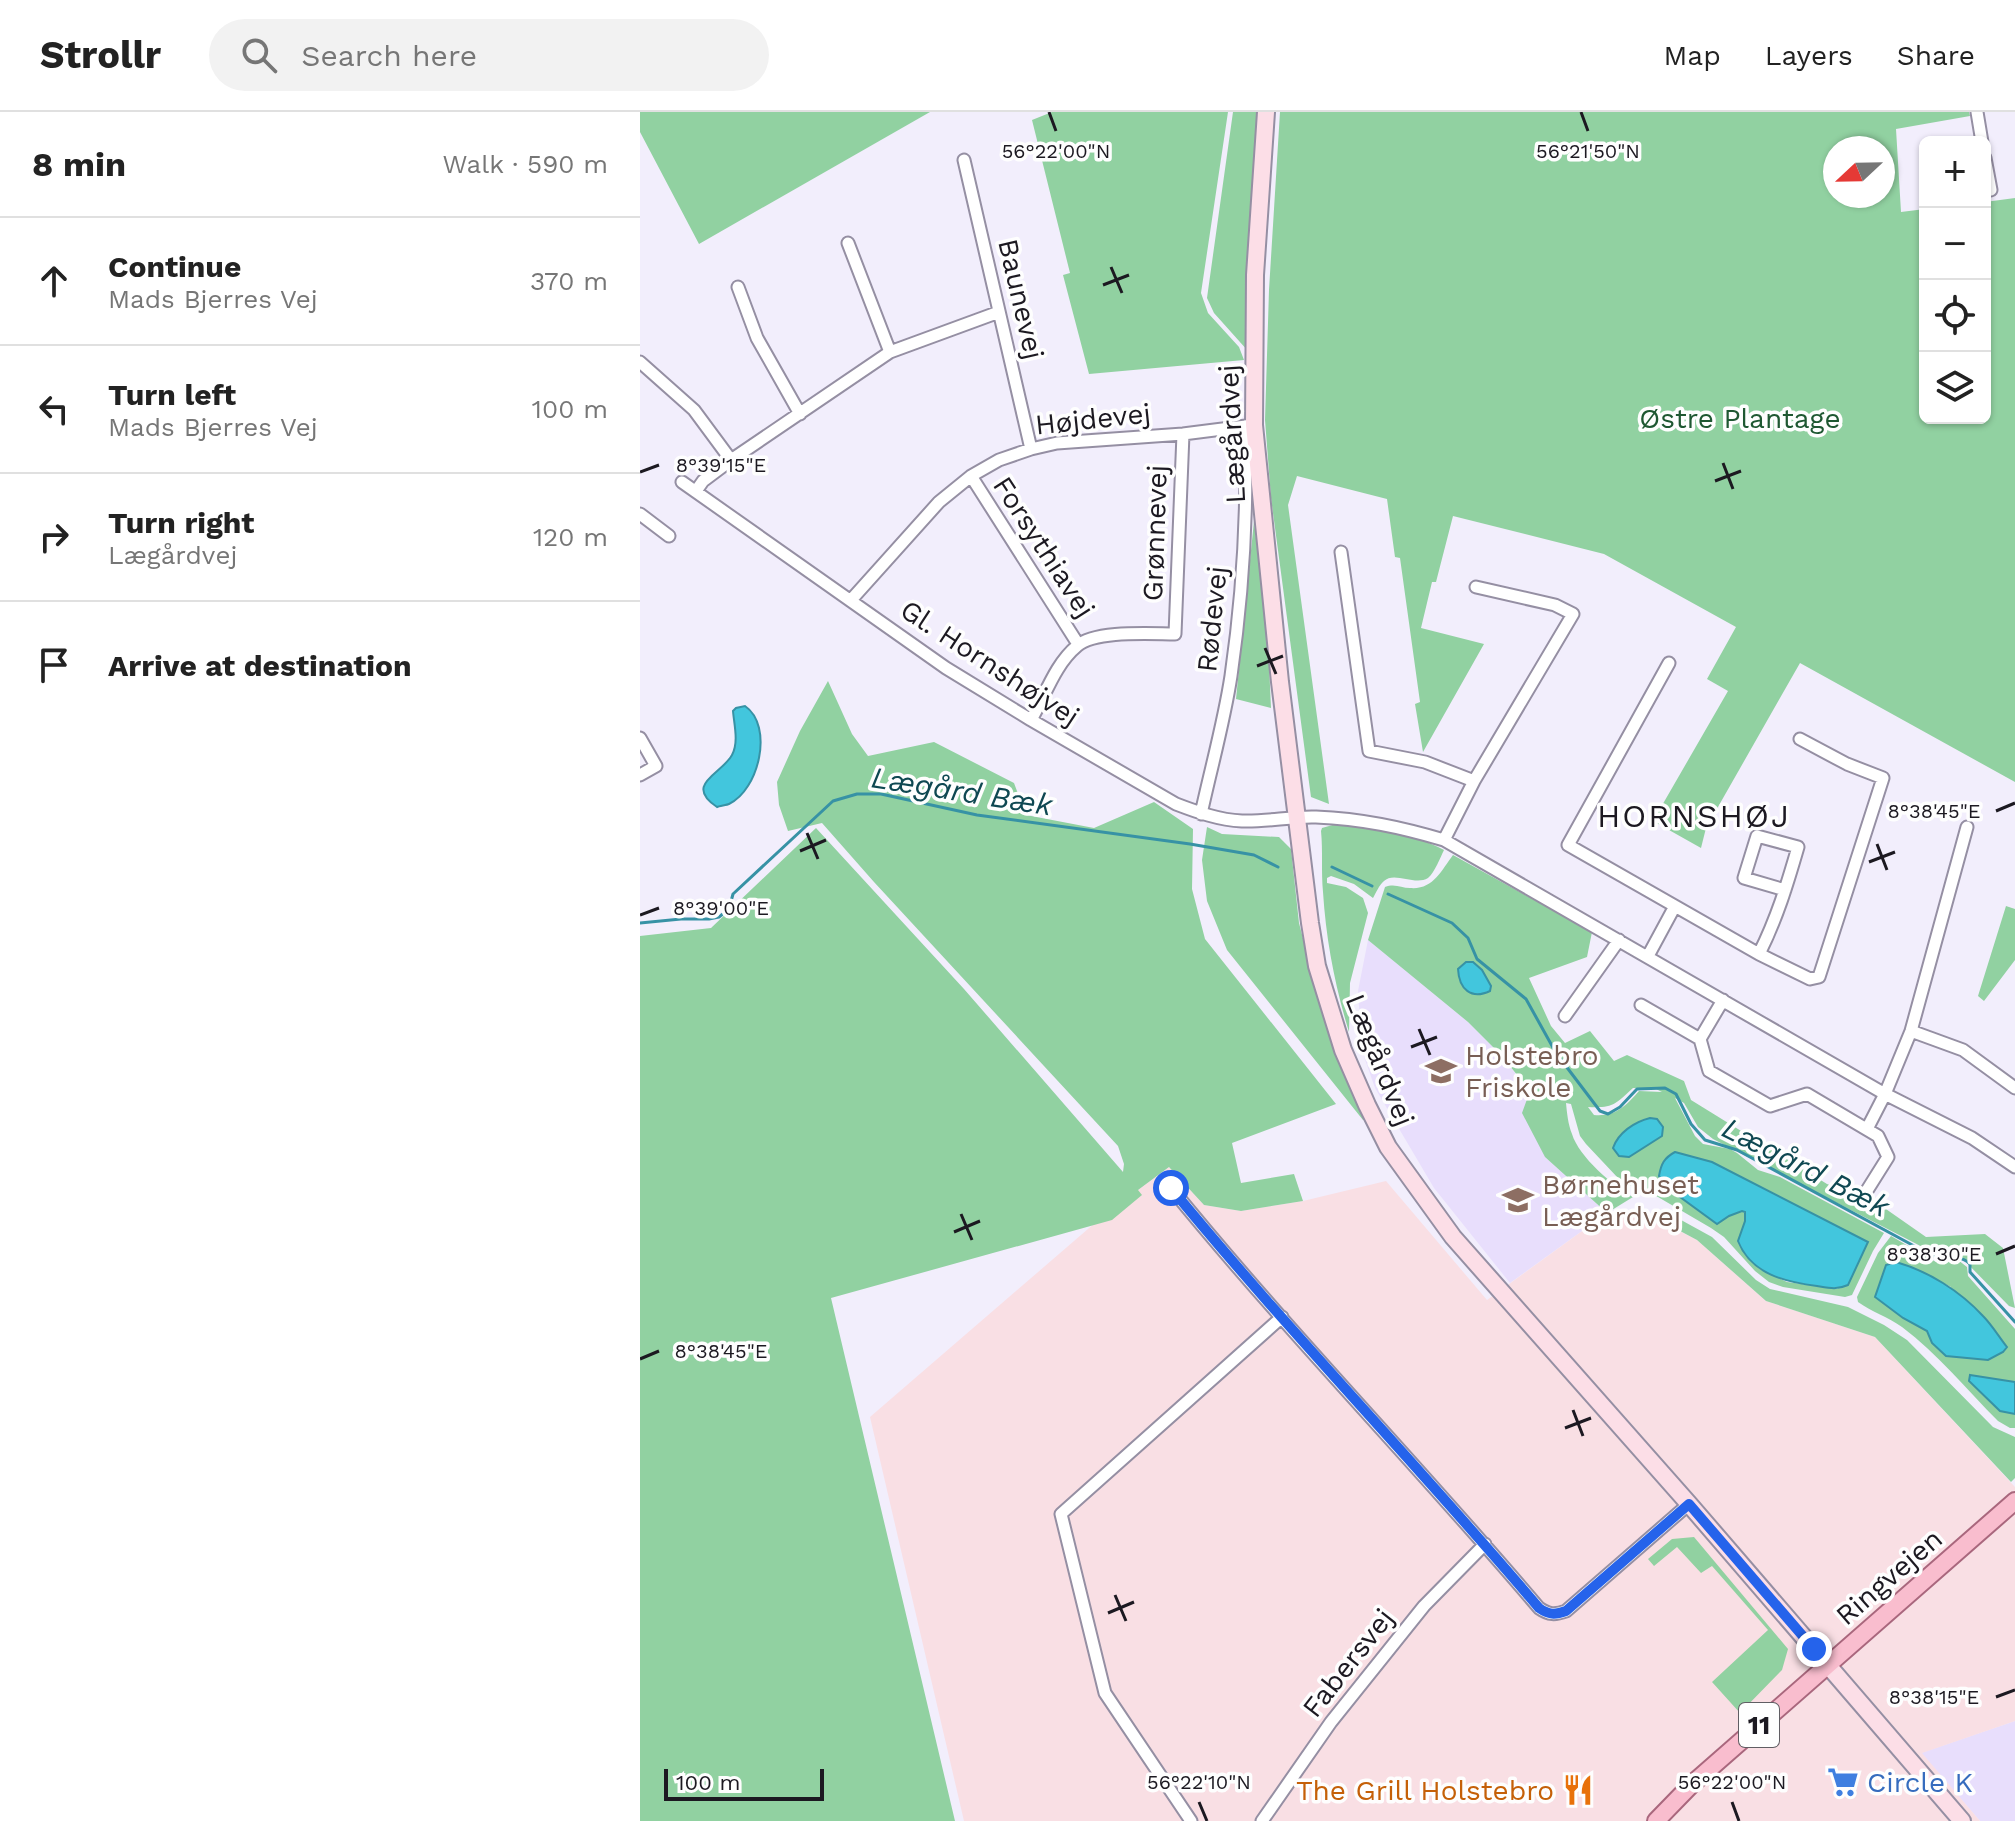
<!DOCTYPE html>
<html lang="en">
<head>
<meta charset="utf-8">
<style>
	:root { --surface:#fff; --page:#f2f2f2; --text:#222; --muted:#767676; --line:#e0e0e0 }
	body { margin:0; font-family:"Work Sans",sans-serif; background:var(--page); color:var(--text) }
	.controls { position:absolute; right:24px; top:24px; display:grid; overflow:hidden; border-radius:12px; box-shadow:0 2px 6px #0004 }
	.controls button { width:72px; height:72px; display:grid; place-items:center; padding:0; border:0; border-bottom:2px solid var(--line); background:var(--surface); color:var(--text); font:40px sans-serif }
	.compass { position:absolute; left:1183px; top:24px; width:72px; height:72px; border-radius:50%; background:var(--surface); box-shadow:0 2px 6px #0004; rotate:248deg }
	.scale { position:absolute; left:24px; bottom:20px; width:160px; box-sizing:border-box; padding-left:8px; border:4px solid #1c1921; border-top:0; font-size:22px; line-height:28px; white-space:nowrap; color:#1c1921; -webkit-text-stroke:6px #fefefe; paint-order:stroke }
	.stop { position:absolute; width:24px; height:24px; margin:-18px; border:6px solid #2563eb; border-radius:50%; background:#fff }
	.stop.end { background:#2563eb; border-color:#fff; box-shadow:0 2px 8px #0008 }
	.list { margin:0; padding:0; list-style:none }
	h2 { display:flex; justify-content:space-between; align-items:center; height:104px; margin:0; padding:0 32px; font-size:34px }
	h2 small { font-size:26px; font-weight:400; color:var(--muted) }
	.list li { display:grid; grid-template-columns:52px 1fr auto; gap:24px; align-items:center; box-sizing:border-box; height:128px; padding:0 32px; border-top:2px solid var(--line) }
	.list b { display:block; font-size:30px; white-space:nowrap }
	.list p { margin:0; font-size:26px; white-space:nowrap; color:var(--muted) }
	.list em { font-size:26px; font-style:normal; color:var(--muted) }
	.icon { flex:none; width:44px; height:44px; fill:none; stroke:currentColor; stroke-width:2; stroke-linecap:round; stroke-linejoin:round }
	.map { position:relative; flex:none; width:1375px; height:1709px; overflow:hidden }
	header { display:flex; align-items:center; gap:48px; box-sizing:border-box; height:112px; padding:0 40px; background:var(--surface); border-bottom:2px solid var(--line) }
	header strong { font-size:38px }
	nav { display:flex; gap:44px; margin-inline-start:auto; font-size:28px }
	.search { width:560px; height:72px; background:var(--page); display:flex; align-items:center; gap:20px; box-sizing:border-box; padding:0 28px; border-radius:44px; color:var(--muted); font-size:30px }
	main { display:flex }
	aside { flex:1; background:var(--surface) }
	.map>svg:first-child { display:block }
	.built { fill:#e8defc }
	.industrial { fill:#f9dfe4 }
	.green { fill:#91d1a1; fill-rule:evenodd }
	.water { fill:#42c6dd; stroke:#3792a5; stroke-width:2 }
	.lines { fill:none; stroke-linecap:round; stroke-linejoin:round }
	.stream { stroke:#3792a5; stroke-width:3 }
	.street-casing { stroke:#958fa3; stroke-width:15 }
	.secondary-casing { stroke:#958fa3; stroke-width:20 }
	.primary-casing { stroke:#a9677d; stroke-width:20 }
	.street { stroke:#fff; stroke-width:11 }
	.secondary { stroke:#fcdee7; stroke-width:16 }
	.primary { stroke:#f9bdce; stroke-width:16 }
	.route { stroke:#2563eb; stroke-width:10 }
	.ticks { fill:none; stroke:#1c1921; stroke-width:3 }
	.labels { text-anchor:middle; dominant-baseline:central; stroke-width:7; stroke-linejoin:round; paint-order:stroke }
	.shield { fill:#fefefe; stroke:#605e63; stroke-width:2 }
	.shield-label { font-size:26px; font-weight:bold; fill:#1c1921 }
	.street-label { font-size:28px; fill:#1c1921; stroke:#fefefe }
	.park-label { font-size:28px; fill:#1f5832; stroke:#fefefe }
	.education-label { font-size:28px; fill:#785e54; stroke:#fefefe; text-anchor:start }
	.shop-label { font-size:28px; fill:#366cbe; stroke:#fefefe; text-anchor:start }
	.food-label { font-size:28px; fill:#c56008; stroke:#fefefe; text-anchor:end }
	.water-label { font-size:30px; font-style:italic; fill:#0f4852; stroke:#fefefe }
	.quarter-label { font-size:32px; letter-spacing:2px; fill:#1c1921; stroke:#fefefe }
	.ticks-label { font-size:20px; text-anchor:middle; fill:#1c1921; stroke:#fefefe; stroke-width:7; stroke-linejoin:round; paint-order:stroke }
</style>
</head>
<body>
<header>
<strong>Strollr</strong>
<div class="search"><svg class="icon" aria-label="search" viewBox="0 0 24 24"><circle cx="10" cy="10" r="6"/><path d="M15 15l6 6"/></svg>Search here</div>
<nav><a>Map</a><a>Layers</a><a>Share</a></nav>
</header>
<main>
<aside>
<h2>8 min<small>Walk · 590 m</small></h2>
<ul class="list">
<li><svg class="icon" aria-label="ahead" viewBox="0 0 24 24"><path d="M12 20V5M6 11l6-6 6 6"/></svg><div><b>Continue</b><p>Mads Bjerres Vej</p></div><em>370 m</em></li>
<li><svg class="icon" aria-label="left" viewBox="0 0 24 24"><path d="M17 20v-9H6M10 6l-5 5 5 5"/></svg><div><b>Turn left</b><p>Mads Bjerres Vej</p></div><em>100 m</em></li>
<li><svg class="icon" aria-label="right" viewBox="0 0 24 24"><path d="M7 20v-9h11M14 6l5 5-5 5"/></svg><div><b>Turn right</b><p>Lægårdvej</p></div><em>120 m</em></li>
<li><svg class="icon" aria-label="arrive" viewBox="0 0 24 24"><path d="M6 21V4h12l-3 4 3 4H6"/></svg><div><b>Arrive at destination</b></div></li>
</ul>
</aside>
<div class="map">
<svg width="1375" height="1709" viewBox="0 0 1375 1709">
	<rect width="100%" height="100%" fill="#f2eefc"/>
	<path class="built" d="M728,828L828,910L861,943L890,980L905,1045L967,1101L870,1171L794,1076L735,976L722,939L718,879Z
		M1375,1609V1709H1340L1281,1641Z"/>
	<path class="industrial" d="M529,1055L564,1093L601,1099L663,1089L746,1069L847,1188L967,1101L997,1097L1057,1128L1126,1189L1235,1225L1375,1375V1609L1282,1641L1340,1709H324L230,1305L463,1104Z"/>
	<path class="green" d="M0,0H290L59,132L0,20Z
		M412,0H588L561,181L568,201L599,235L604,248L449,262L423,163L430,161L392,8Z
		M593,0H620L608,239L574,201L567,186Z
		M640,0H1329L1330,4L1256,17L1261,100L1285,97V306H1345V90L1375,86V670L1160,551L1066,716L1061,736L1013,709L1088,579L1067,567L1096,515L964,442L813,404L796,470H792L781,516L844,532L783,640L775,592L780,590L760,446L755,445L747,387L657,364L648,393L689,692L671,685L631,386L625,308L629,178ZM1195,36H1243V84H1195Z
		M614,409L628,530L631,596L596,587Z
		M188,569L212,622L228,644L294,630L374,671L386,703L454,716L514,690L553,717L552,777L565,827L696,992L592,1031L601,1071L654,1062L663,1089L601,1099L564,1093L529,1055L498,1078L502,1083L472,1108L191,1186L315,1709H0V824L71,816L176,716L324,877L483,1060L484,1052L478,1034L234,770L182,711L148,719L139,693L137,670L160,619Z
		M696,712C733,717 771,720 804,738C800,746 795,760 788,766C775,774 754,759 744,769C739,773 736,781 733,786L714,772L691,764L687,766V771L706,775L723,786L728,801L710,871L709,920C695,874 686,828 683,780C681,760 683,739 681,719L682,716Z
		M567,715L582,722L639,725L651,737L659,811L674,869L727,1006L723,1008L587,838L567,789L562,748Z
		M813,743L952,820L947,845L889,866L911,914L925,931L950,919L974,949L987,943L1044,969L1051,988L1187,1072L1233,1088L1286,1125L1345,1122L1363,1136L1375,1196L1369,1194L1320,1144L1296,1142L1073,1027L1058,1015L1044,991L1035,986L1055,1024L1063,1032L1090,1037L1097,1041L1118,1058L1140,1065L1244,1121L1233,1139L1212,1183L1205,1185L1143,1175L1129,1170L1115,1159L1084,1125L1071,1116L1018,1085L991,1074L978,1066L946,1032L940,1024L931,992L926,991C927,1001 928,1012 932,1022C939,1045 973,1074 993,1085L967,1101L905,1045L882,1001L890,979L861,943L828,910L728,828L745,775C755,771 761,776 770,776C793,778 801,759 813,743ZM993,976L1016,977L1022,980L999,979C986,994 975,1005 954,1003L948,995C974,996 974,993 993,976ZM1072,1050L1198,1177L1147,1170L1120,1157L1098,1129L1105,1109L1106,1102L1102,1099L1089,1104Z
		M1366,794L1375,797V848L1344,889L1338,884Z
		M1032,1103L1072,1125L1116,1168L1130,1177L1208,1195L1244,1213L1267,1228L1353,1315L1375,1325V1366L1371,1370L1235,1225L1126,1189L1057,1128L1027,1112Z
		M1251,1124L1296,1150L1318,1148L1327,1155L1328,1164L1375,1217V1270L1331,1263L1360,1299L1375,1302V1316H1370L1358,1309C1327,1278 1298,1242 1262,1215C1248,1205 1232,1200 1218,1190L1217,1185L1238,1141ZM1256,1150L1269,1154L1311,1175L1292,1231L1287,1219L1263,1206L1235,1185Z
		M1054,1425L1148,1537L1142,1558L1100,1601L1072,1570L1128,1518L1072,1454L1061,1461L1037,1435L1014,1454L1008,1447L1032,1427Z"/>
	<path class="water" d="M105,594C134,614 119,678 89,692C87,693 79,694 77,695C43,672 82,662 92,643C99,630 94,612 93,599L96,596Z
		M826,850H833L842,858L851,874L850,879C831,888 819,877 818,857Z
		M1010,1006L1017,1007L1023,1015L1022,1024L989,1045L979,1044L973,1036C978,1021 994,1010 1010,1006Z
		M1035,1040L1072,1050L1228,1130L1208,1173C1197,1178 1189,1176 1177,1174C1145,1170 1111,1162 1098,1129L1105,1109V1100L1102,1099L1089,1104L1077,1112L1025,1074L1019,1064C1021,1052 1024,1046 1035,1040Z
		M1256,1150C1288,1159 1320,1179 1343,1204C1352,1213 1359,1225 1367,1235L1363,1240L1348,1248L1306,1244L1292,1231L1287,1219L1263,1206L1235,1185L1246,1153Z
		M1330,1263L1375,1270V1302L1360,1299L1329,1269Z"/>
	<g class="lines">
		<path class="stream" d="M692,755L732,774
			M748,782L812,811L828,826L837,847L886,887L916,941L960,999L968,1002L980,995L997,977L1025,976L1036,982L1051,1012L1065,1028L1097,1038L1300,1148C1312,1146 1321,1143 1330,1152V1160L1375,1210
			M0,811L41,807H69L79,805L89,797L93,782L193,689L217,682H241L337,703L550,732L614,743L638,755"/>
		<defs>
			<path id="street" d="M1337,0L1342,30
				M1345,46L1351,78
				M324,48L391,337
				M208,131L250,240
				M98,175L117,226L160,302
				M0,250L54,298L91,348
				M331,364L438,532
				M42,370L306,556L391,608L536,692C557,700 579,708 602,709C627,710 652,704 676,705C722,707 760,715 804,728L1245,982L1332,1026L1375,1055
				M56,379L63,369L91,348L250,240L359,200
				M0,402L29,424
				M701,440L729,639L785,650L834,669
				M211,488L299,390L331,364L359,348L391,337L417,331L543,322L614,313
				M1029,551L928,733L1119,842L1170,867L1179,865L1243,666L1207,652L1160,627
				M391,608C405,584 415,552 437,534C455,518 511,522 535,522L543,322
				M0,626L16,654L0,663
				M561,702C571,656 584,610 591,564C603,481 608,398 605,314
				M804,728L834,669L933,502L915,493L836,475
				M1119,842C1137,806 1147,773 1158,735L1117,724L1104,766L1145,778
				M1008,844L1035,794
				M1001,893L1060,927L1069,959L1130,994L1167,982L1238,1024L1248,1045L1226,1080
				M925,904L979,828
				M1271,919L1323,938L1375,976
				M1060,927L1083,888
				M1227,1017L1245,982L1271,919L1327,715
				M531,1076C649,1221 779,1354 899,1496C909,1503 915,1503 926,1499L1049,1392
				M551,1709L465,1581L421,1402L642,1205
				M622,1709L691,1610L784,1494L845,1432"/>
			<path id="secondary" d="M626,0L615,163L614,313L640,570L670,811L677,854L703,938L727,993L748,1035L813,1125L1049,1392L1322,1709"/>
			<path id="primary" d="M1016,1709L1051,1673L1375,1389"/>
		</defs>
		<use href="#street" class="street-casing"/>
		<use href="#secondary" class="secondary-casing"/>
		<use href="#primary" class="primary-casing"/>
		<use href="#street" class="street"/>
		<use href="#secondary" class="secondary"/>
		<use href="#primary" class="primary"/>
	</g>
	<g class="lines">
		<path class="route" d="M531,1076C649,1220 779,1354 899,1496C909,1503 915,1503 926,1499L1049,1392L1174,1537"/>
	</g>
	<path class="ticks" d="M409,0L416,19M941,0L948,19M471,155L482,181M463,173L489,163M1083,351L1093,377M0,360L19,353M1075,369L1101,359M625,536L636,562M617,554L643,544M1356,699L1375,691M167,721L178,747M1237,732L1247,758M160,739L186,728M1229,750L1255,740M0,803L19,796M779,917L790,943M771,935L797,925M321,1102L332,1128M314,1120L340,1109M1356,1142L1375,1134M0,1247L19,1239M933,1298L943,1324M925,1316L951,1306M475,1483L486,1509M468,1501L494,1490M1356,1585L1375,1578M559,1690L567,1709M1092,1690L1099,1709"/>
	<defs>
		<symbol id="school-bare" viewBox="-9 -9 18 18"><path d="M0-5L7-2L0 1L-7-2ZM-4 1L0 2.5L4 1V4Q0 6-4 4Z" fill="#8d6e63" stroke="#fefefe" stroke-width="2.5" paint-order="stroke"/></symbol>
		<symbol id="supermarket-bare" viewBox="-9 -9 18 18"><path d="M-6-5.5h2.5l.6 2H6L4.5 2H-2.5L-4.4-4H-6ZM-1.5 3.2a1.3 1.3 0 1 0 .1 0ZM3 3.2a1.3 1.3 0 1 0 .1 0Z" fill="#3f7fe0" stroke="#fefefe" stroke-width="2.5" paint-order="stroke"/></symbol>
		<symbol id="restaurant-bare" viewBox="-9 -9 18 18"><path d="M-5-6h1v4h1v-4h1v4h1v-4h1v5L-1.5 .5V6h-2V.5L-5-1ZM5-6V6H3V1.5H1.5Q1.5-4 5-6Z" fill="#e8710a" stroke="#fefefe" stroke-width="2.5" paint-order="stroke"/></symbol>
	</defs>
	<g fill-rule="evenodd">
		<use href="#school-bare" x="779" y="937" width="44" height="44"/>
		<use href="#school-bare" x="856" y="1066" width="44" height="44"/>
		<use href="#supermarket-bare" x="1181" y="1648" width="44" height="44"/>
		<use href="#restaurant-bare" x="916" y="1656" width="44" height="44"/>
	</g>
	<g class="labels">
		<rect class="shield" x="1099" y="1591" width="40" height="44" rx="6"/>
		<g class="shield-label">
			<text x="1119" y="1613">11</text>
		</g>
		<g class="street-label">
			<text transform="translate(381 187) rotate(77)">Baunevej</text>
			<text transform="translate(453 307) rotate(-6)">Højdevej</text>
			<text transform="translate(592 322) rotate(-93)">Lægårdvej</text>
			<text transform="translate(515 421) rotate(-88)">Grønnevej</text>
			<text transform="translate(404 435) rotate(57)">Forsythiavej</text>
			<text transform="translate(572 507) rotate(-84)">Rødevej</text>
			<text transform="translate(350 551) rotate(33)">Gl. Hornshøjvej</text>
			<text transform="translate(740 948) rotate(68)">Lægårdvej</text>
			<text transform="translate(1249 1465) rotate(-41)">Ringvejen</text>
			<text transform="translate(708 1551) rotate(-52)">Fabersvej</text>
		</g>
		<g class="park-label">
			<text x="1100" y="306">Østre Plantage</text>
		</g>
		<g class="education-label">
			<text x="825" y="943">Holstebro<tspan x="825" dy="32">Friskole</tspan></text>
			<text x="902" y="1072">Børnehuset<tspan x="902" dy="32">Lægårdvej</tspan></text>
		</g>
		<g class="shop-label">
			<text x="1227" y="1670">Circle K</text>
		</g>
		<g class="food-label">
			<text x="914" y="1678">The Grill Holstebro</text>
		</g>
		<g class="water-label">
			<text transform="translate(322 679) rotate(9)">Lægård Bæk</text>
			<text transform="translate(1166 1055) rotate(27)">Lægård Bæk</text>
		</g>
		<g class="quarter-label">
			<text x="1054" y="704">HORNSHØJ</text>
		</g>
	</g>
	<g class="ticks-label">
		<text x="416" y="46">56°22'00"N</text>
		<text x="948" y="46">56°21'50"N</text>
		<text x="81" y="360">8°39'15"E</text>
		<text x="1294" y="706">8°38'45"E</text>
		<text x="81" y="803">8°39'00"E</text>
		<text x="1294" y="1149">8°38'30"E</text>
		<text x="81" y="1246">8°38'45"E</text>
		<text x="1294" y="1592">8°38'15"E</text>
		<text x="559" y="1677">56°22'10"N</text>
		<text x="1092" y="1677">56°22'00"N</text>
	</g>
</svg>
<div class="controls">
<button>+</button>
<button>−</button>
<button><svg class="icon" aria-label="locate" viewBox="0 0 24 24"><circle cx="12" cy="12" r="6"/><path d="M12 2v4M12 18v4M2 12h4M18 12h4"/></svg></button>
<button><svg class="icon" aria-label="layers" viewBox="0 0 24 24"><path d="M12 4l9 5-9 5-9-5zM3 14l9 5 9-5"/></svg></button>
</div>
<svg class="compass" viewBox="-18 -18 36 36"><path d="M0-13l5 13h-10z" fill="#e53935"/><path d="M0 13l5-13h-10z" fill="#767676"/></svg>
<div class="scale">100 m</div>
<div class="stop" style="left:531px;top:1076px"></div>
<div class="stop end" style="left:1174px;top:1537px"></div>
</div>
</main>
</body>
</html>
